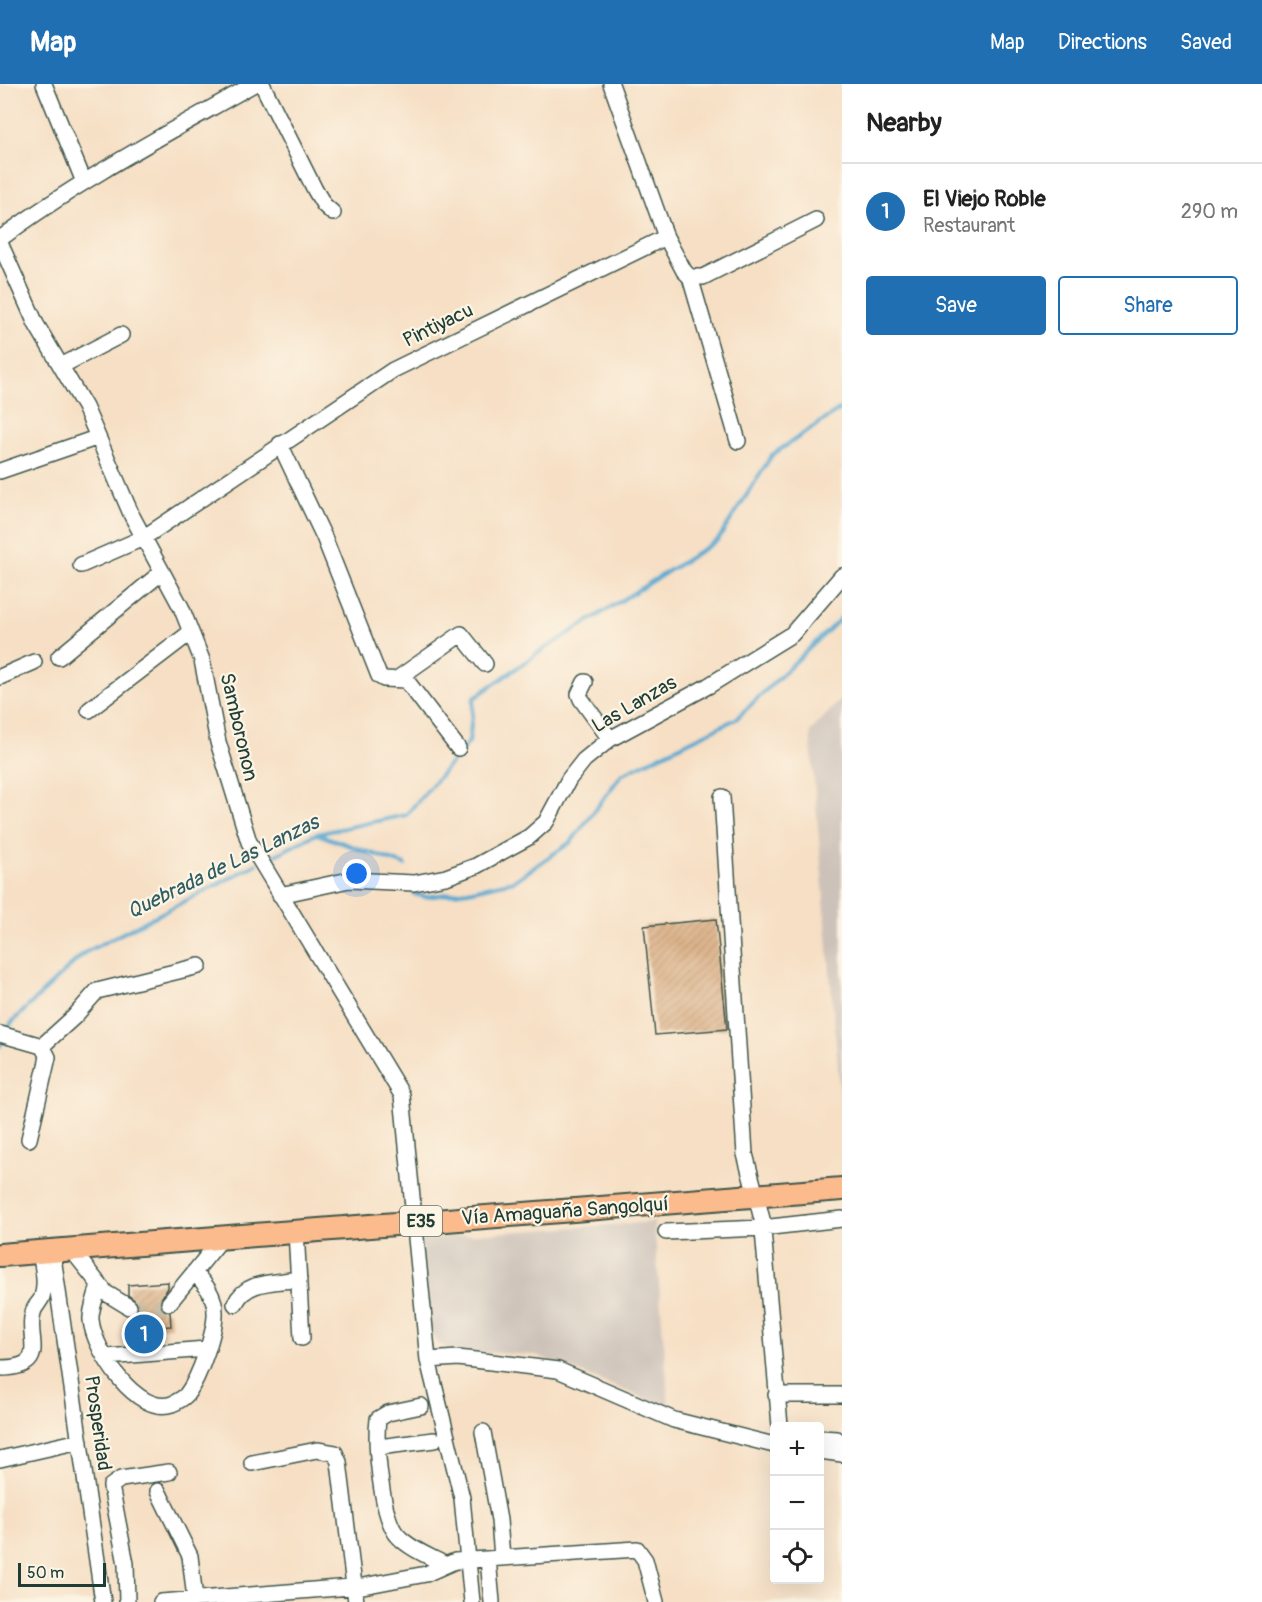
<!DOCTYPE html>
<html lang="en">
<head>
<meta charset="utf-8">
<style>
	:root { --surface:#fff; --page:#f6f6f6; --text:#222; --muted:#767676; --line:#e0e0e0; --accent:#1f6fb2 }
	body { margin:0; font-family:Pangolin,sans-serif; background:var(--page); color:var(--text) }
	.controls { position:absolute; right:18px; bottom:18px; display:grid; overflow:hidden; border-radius:6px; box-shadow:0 6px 24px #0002 }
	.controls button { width:54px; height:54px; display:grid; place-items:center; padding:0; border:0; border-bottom:2px solid var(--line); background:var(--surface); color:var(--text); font:30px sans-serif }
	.scale { position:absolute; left:18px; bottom:15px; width:88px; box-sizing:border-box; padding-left:6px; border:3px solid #1f3d34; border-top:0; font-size:16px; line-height:21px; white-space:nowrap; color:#1f3d34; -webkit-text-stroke:4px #fcf5e5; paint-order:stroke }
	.you { position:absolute; left:357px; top:790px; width:21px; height:21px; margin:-15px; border:4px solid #fff; border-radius:50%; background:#1a73e8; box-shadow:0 0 0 9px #1a73e833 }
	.badge { display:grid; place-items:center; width:39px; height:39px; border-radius:50%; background:var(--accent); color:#fff; font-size:20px; font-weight:700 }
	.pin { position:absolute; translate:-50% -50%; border:3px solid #fff; box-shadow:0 2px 6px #0006 }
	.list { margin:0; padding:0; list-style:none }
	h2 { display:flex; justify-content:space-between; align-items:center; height:78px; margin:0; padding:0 24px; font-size:26px }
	h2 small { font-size:20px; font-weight:400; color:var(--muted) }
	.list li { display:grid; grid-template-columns:39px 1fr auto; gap:18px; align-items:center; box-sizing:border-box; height:96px; padding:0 24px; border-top:2px solid var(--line) }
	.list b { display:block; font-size:22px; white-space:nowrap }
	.list p { margin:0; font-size:20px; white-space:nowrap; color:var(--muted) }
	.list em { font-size:20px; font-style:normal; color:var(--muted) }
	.actions { display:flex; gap:12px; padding:18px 24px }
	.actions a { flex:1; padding:14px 0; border:2px solid var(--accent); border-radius:6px; text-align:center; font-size:21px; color:var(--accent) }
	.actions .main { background:var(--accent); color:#fff }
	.icon { flex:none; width:33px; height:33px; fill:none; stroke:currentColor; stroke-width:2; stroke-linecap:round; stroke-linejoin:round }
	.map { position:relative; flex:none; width:842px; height:1518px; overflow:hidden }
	header { display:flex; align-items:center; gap:36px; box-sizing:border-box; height:84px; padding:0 30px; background:var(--accent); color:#fff }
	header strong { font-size:28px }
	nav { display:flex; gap:33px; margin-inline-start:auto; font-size:21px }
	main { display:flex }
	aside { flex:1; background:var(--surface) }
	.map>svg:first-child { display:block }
	.industrial { fill:#cdc2b9 }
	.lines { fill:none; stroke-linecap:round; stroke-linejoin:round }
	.stream { stroke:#55a7d0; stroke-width:4 }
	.building { fill:url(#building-hatch) }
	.minor-tunnel { stroke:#cbbfa7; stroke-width:15; stroke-dasharray:15 8; stroke-linecap:butt }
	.minor-casing { stroke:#3f554a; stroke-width:18 }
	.highway-casing { stroke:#3f554a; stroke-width:26 }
	.minor { stroke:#fff; stroke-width:15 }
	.highway { stroke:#fbbb8d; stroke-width:22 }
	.labels { text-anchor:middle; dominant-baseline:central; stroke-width:4.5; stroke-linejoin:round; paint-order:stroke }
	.shield { fill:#fcf5e5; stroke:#617469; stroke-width:1.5 }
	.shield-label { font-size:18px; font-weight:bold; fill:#1f3d34 }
	.street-label { font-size:20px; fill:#1f3d34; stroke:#fcf5e5 }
	.water-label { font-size:21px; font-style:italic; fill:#2f5d63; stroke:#fcf5e5 }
</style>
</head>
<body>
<header>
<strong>Map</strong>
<nav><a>Map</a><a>Directions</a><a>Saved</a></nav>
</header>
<main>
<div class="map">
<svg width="842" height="1518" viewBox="0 0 842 1518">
	<defs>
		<pattern id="building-hatch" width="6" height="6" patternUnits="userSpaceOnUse" patternTransform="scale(1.5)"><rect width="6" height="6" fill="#d7a77a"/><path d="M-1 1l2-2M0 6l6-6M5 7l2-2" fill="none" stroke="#ae8965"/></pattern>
	</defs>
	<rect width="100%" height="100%" fill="#fcf5e5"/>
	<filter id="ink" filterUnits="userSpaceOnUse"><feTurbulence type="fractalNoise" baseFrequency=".0167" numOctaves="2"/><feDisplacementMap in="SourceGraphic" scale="12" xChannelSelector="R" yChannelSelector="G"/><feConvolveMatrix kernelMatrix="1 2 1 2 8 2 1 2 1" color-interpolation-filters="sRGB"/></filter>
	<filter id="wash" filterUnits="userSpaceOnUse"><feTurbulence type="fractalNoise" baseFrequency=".008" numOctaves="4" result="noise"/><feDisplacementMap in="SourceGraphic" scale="24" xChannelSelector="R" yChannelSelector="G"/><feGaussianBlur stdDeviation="1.35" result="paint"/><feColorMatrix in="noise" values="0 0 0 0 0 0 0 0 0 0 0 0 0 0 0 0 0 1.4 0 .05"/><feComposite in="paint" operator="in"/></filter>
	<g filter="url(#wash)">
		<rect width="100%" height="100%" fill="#f6dfc4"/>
		<path class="industrial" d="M842,614V1032L810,648Z
			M654,1138L669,1324L536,1271L453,1267L438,1259L430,1249L421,1154Z"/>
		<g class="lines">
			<path class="stream" d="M317,750L405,781
				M264,777L316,750L406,731L469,658L474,614L541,567L718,456L772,371L842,324
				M414,810L426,813L468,807L514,797L571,758L622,690L736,635L842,533
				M7,947L11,939L84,869L257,780
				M0,962L4,954"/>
		</g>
		<g id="blocks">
			<path class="building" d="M716,835L727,945L655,951L644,842Z
				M168,1198V1204L159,1218L162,1226L170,1228L171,1242L131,1245L130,1233L137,1229L139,1223L137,1218L128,1211V1201Z"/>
		</g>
	</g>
	<g filter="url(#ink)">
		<use href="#blocks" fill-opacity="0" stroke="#3f554a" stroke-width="1.5"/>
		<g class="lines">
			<path class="minor-tunnel" d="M129,1223L156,1225L169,1219"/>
			<defs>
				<path id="minor" d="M44,0L84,98
					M262,0L315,106L324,121L333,129
					M611,0L666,153
					M0,155C79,96 168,49 254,0
					M0,159L36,240L85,323L132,432L181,523L202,576L218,658L249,758L402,1011L428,1276L462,1414L472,1518
					M690,193L738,357
					M61,282L121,251
					M280,360L324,453L379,592L384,595L406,596L458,664
					M0,387L96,354
					M81,481L143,454L393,286L666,153L684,187L690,193H703L816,136
					M59,573L162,488
					M0,593L34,578
					M397,595L461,550L485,580
					M585,598L579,610L581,615L610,655
					M89,626L191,548
					M722,713L745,1070L762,1135L780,1342
					M280,811L349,796L414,799L446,793L476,782L529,753L546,738L569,695L584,676L610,655L708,602L792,550L842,492
					M0,950L42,962L48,973L29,1055
					M42,962L74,933L97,907L199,882
					M296,1147L302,1254
					M666,1148L762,1144L842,1135
					M71,1165L106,1209L129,1223
					M52,1166L103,1518
					M99,1200C97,1211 90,1226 91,1236C94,1267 137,1332 172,1320C177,1318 185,1313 187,1310C199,1294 216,1247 215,1228C215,1211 205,1200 194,1188
					M169,1219L223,1153
					M235,1220C246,1196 274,1199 299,1195
					M107,1273L206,1265
					M428,1276L458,1274L558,1286L674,1336L774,1361
					M0,1284C52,1284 25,1253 33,1229C34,1222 40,1219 42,1213C47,1198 42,1182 40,1167
					M776,1311H842
					M421,1322L388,1329L378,1335C375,1360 381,1434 398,1452C410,1465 431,1473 446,1481
					M483,1348L499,1436L502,1474
					M820,1354L837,1355L842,1361
					M379,1363L434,1356
					M820,1367L842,1370
					M0,1375L80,1357
					M252,1379L317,1366L335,1369L339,1378L356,1518
					M158,1407L190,1472L195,1515
					M488,1475L492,1518
					M127,1518L126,1480L111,1402L121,1395L169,1388
					M161,1518L363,1502L426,1490L455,1477L637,1465L645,1476L656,1518"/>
				<path id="highway" d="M0,1171L842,1105"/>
			</defs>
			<use href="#minor" class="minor-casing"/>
			<use href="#highway" class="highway-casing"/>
			<use href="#minor" class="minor"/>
			<use href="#highway" class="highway"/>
		</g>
	</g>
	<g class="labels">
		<rect class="shield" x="400" y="1122" width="42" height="30" rx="4.5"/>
		<g class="shield-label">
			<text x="421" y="1137">E35</text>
		</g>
		<g class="street-label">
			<text transform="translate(438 241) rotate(-26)">Pintiyacu</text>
			<text transform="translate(634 620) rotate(-30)">Las Lanzas</text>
			<text transform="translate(239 643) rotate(77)">Samboronon</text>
			<text transform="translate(565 1127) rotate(-4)">Vía Amaguaña Sangolquí</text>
			<text transform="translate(98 1339) rotate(82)">Prosperidad</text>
		</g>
		<g class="water-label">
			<text transform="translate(223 783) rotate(-26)">Quebrada de Las Lanzas</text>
		</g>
	</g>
</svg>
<div class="controls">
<button>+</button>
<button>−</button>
<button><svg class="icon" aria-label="locate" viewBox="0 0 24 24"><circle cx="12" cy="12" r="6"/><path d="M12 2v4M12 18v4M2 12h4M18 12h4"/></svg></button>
</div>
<div class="scale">50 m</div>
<div class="you"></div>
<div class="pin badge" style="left:144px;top:1250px">1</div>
</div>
<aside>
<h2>Nearby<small></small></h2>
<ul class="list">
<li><span class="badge">1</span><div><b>El Viejo Roble</b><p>Restaurant</p></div><em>290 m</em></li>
</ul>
<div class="actions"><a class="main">Save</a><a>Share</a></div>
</aside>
</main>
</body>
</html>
